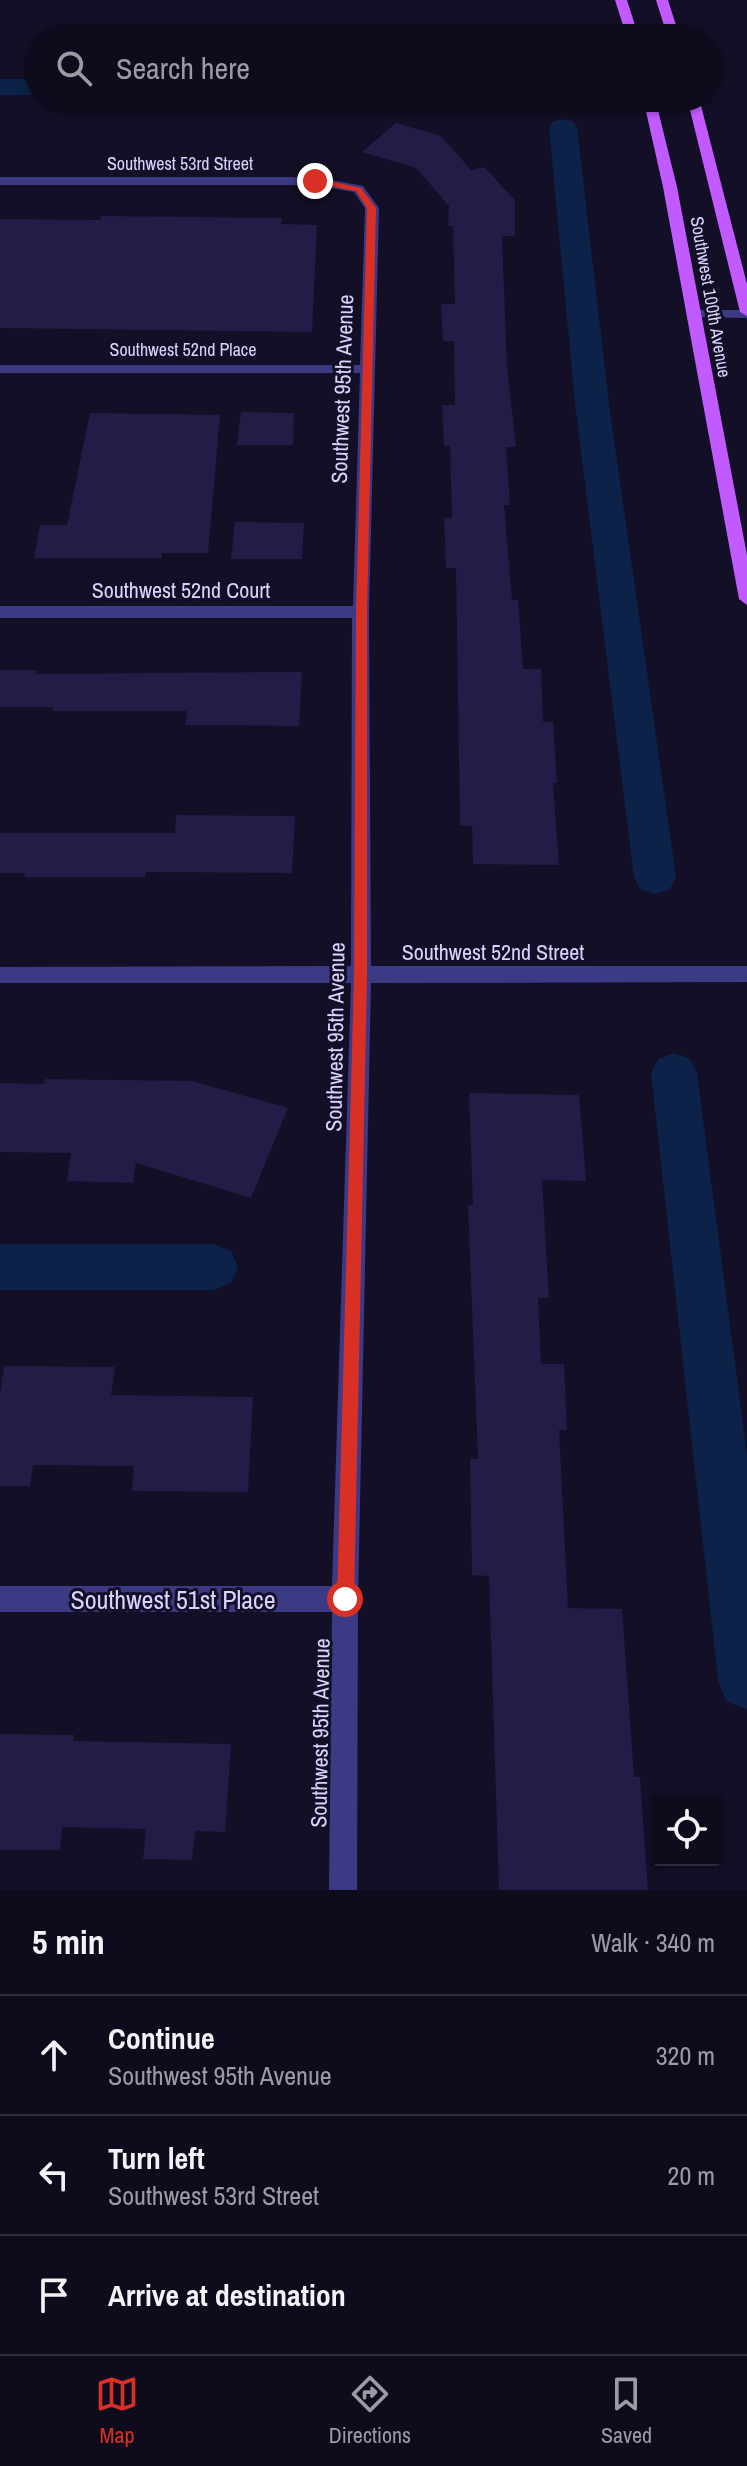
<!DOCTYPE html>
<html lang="en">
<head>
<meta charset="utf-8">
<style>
	:root { --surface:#0e0b1c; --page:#171425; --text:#f1f3f6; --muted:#9b9ba3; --line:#2e2b3b; --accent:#d93025 }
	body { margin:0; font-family:"Archivo Narrow",sans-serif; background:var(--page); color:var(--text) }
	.controls { position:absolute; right:24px; bottom:24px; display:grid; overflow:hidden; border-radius:8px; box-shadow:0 2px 6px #0004 }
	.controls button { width:72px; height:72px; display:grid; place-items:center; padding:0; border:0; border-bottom:2px solid var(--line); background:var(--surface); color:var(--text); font:40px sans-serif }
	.stop { position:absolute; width:24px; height:24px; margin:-18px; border:6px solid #d93025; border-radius:50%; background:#fff }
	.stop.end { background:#d93025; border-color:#fff; box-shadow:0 2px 8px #0008 }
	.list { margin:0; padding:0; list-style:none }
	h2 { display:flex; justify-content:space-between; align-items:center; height:104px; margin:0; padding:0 32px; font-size:34px }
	h2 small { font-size:26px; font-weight:400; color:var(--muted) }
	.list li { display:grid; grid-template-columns:52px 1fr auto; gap:24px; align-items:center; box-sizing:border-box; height:120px; padding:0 32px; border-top:2px solid var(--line) }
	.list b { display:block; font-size:30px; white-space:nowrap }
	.list p { margin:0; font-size:26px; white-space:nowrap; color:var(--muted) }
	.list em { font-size:26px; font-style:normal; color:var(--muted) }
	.icon { flex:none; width:44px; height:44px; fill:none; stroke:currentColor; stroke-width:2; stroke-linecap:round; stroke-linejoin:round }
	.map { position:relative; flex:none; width:747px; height:1890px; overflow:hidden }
	.search { position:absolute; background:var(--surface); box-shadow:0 2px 6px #0004; left:24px; right:24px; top:24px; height:88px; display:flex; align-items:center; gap:20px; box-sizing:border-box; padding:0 28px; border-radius:44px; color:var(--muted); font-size:30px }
	.sheet { height:464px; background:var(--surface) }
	nav { display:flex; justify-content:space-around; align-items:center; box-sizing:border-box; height:112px; border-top:2px solid var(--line); background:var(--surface); font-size:22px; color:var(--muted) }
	nav a { display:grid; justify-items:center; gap:4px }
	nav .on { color:var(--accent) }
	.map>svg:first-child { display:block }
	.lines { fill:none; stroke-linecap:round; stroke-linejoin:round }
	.canal { fill:#0c2248; fill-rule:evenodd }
	.building { fill:#241b47 }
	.minor { fill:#3d3a85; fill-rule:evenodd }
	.major { fill:#c25bff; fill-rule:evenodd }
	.route { fill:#d93025 }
	.labels { text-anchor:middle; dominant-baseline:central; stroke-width:6; stroke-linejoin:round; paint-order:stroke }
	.far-street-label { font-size:18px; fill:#d9d4ff; stroke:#130f26 }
	.street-label { font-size:22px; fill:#d9d4ff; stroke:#130f26 }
	.near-street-label { font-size:26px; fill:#d9d4ff; stroke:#130f26 }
</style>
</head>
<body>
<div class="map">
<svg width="747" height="1890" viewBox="0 0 747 1890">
	<rect width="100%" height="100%" fill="#130f26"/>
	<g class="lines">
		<path class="canal" d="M0,79H38V95H0Z
			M563,119L573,121L577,127L609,404L676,877L670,889L655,894L640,889L634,877L575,404L549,127L553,121Z
			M674,1053L690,1059L697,1073L747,1455V1709L726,1701L718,1680L651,1073L658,1059Z
			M0,1244H213L231,1251L238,1267L231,1283L213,1290H0Z"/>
	</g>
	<path class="building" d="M396,123L441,136L471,170L484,167L515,200V236H502L507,367L516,447H506L510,505H504L512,600H518L523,669H541L543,722H553L557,783H553L559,865L473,864L472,826L460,825L456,568H446L444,518H452L450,446H444L442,405H455L454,341H443L441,304H455L453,226H448L449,206L416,168L362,152Z
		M101,216L282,218L281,224L317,225L312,332L0,328V219L100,220Z
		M241,412L294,413L293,445H237Z
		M90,413L220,415L208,553H162V558H34L40,525H67Z
		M235,522L304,523L302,559H231Z
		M0,670H37L36,674L302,672L299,726L185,725L187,711H52L53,707H0Z
		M176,815L295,816L292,873L146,872L145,877H24L25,873H0V833H175Z
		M45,1079L192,1081L288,1108L251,1198L136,1163L133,1183L67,1181L71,1153L0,1152V1083L44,1084Z
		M469,1093L579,1095L586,1181L542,1180L549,1298H538L541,1364H564L567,1430H559L568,1608L622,1609L634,1777H640L648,1890H499L489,1576L472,1575L470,1459H478L468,1205H473Z
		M4,1366L115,1367L111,1395L253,1397L248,1492L132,1491L134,1466L33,1465L30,1486H0V1394Z
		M0,1734L74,1735L73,1741L231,1744L225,1832L195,1831L192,1860L143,1859L146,1829L62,1827L60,1850H0Z"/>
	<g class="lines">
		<path class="minor" d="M0,177H315L363,186L379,208L369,612L371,966H747V982L371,983L358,1599L357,1890H329L332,1612H0V1586H332L351,983H0V967L351,966L352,618H0V606H353L360,373H0V365H360L365,208L354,192L315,185H0Z
			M693,310H747V318L688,317V311Z"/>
		<path class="major" d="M615,0H627L639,38H627Z
			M656,0H668L680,38H668Z
			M643,98H655L677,187L747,555V605L739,599L663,187Z
			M687,98H699L747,284V316L740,312Z"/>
	</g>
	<path class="route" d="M315,178L361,188L376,208L367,612V977L354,1599L351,1605L345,1607L339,1605L337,1599L354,977L356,612L367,208L356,191L312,183Z"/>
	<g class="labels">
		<g class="far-street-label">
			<text x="180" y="163">Southwest 53rd Street</text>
			<text transform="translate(711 297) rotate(80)">Southwest 100th Avenue</text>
			<text x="183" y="349">Southwest 52nd Place</text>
		</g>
		<g class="street-label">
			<text transform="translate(342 389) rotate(-88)">Southwest 95th Avenue</text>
			<text x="181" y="590">Southwest 52nd Court</text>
			<text x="493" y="952">Southwest 52nd Street</text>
			<text transform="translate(335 1037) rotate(-89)">Southwest 95th Avenue</text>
			<text transform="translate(320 1733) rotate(-89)">Southwest 95th Avenue</text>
		</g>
		<g class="near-street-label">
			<text x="173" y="1599">Southwest 51st Place</text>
		</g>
	</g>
</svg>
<div class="controls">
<button><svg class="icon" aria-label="locate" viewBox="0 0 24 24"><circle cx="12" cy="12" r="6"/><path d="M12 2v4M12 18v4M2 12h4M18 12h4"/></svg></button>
</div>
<div class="stop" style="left:345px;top:1599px"></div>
<div class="stop end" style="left:315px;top:181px"></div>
<div class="search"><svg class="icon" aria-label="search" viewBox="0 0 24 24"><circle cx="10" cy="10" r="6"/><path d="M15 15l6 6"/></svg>Search here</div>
</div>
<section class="sheet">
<h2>5 min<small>Walk · 340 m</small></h2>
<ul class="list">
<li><svg class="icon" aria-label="ahead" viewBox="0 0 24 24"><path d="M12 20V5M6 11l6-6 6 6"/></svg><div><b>Continue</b><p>Southwest 95th Avenue</p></div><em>320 m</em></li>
<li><svg class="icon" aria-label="left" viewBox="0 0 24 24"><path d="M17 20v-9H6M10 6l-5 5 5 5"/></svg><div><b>Turn left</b><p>Southwest 53rd Street</p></div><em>20 m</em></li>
<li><svg class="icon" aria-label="arrive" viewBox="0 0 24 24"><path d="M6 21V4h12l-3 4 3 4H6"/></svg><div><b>Arrive at destination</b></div></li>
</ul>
</section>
<nav>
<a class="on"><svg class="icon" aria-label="map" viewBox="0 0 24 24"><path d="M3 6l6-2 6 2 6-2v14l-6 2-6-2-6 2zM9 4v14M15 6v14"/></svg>Map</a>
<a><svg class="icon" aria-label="directions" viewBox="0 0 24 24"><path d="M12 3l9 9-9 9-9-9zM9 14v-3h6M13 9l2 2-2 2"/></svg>Directions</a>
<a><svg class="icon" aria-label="saved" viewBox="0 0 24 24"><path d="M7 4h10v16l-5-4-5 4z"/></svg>Saved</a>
</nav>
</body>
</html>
